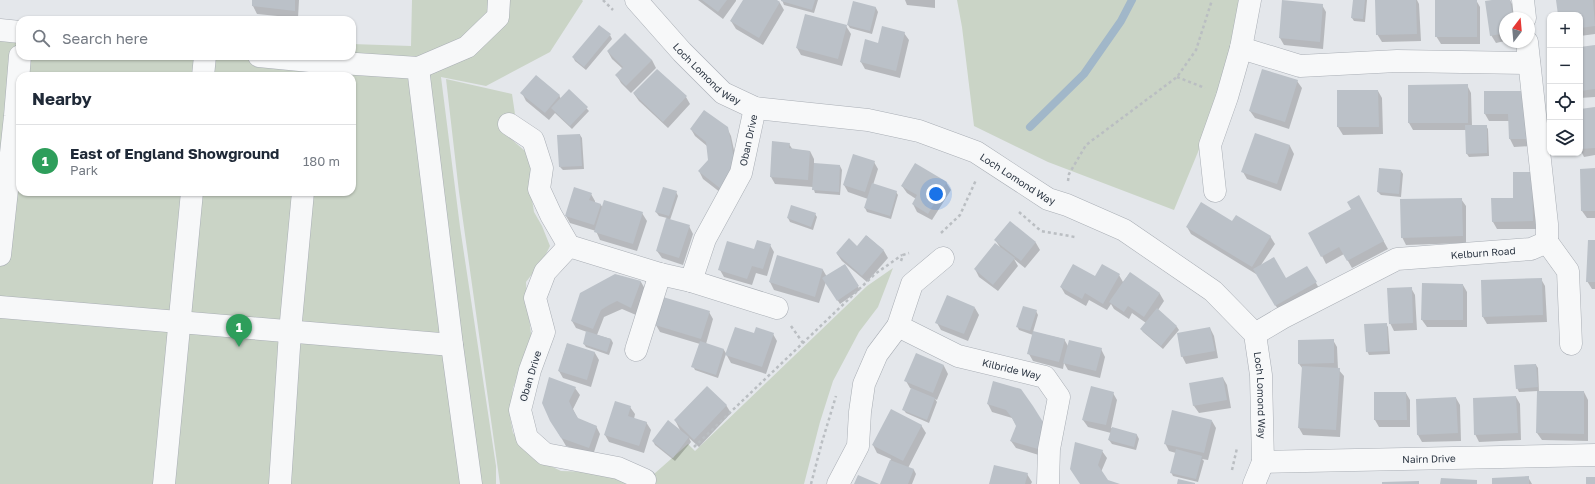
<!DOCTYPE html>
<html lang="en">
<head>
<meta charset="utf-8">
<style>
	:root { --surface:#fff; --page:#f6f6f7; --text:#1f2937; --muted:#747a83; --line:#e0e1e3; --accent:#c8516b }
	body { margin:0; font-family:"Golos Text",sans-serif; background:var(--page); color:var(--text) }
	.controls { position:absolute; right:12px; top:12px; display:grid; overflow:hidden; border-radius:8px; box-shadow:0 1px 3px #0004 }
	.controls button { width:36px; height:36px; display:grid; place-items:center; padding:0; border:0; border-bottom:1px solid var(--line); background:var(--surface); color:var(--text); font:20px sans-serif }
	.compass { position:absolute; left:1499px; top:12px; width:36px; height:36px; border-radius:50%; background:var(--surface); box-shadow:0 1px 3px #0004; rotate:16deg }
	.you { position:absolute; left:936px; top:194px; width:14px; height:14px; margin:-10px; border:3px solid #fff; border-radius:50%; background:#1a73e8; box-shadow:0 0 0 6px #1a73e833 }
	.badge { display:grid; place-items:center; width:26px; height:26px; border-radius:50%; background:var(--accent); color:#fff; font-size:13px; font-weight:700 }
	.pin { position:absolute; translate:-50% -33px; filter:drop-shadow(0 1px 2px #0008) }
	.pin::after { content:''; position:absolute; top:21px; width:14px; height:12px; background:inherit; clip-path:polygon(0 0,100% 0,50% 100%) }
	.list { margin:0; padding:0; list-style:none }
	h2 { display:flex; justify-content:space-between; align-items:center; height:52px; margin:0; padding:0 16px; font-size:17px }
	h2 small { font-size:13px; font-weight:400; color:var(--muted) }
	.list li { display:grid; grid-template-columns:26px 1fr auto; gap:12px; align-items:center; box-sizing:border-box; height:72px; padding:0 16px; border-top:1px solid var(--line) }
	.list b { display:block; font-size:15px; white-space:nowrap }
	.list p { margin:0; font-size:13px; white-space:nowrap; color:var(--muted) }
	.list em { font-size:13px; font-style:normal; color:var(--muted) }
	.icon { flex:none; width:22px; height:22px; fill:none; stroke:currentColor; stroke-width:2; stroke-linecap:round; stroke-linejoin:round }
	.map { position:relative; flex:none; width:1595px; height:484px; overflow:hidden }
	.search { position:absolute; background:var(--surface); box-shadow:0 1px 3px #0004; left:16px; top:16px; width:340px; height:44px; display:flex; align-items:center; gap:10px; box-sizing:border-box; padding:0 14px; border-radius:12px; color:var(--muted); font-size:15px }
	.panel { position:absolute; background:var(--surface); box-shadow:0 1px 3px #0004; left:16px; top:72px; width:340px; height:124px; border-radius:12px }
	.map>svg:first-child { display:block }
	.green { fill:#cad4c6; fill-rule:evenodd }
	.shadow { fill:#0003 }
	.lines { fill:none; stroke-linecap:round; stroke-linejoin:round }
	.stream { stroke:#a1b7c9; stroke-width:8 }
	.building { fill:#bbc1c8 }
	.minor-casing { stroke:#a9aeb5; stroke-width:23 }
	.path { stroke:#babec2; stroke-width:2.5; stroke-dasharray:3 3; stroke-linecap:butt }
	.minor { stroke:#f7f8f9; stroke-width:22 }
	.labels { text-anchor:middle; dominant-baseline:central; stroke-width:3.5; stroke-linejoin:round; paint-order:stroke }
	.street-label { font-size:10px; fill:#2c3643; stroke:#f4f6f8 }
</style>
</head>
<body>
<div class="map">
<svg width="1595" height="484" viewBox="0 0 1595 484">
	<rect width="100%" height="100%" fill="#e4e7eb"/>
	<path class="green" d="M412,0H582L583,1L550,52L486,86L441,77L460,227L496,466V484H0V20L20,21V56H352V44L411,46ZM20,76H352V192H20Z
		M957,0H1250L1241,48L1174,210L1048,162L974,126L962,27Z
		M446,79L512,94L516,121L510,138L525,151L531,165V193L534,212L542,226L550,246L543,260L526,282L527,300L532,342L513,388L510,417L513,433L538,460L561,471L593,472L612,475L626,484H500L459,192Z
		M893,268L878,307L859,332L833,381L820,422L804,484H654V474L688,444L695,451L867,286Z"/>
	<path class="shadow" d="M253,0H299L298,18L257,14L253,6Z
		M698,0H736V1L723,19Z
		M744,0H775L780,3L784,10L763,45L736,29L731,21Z
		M782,0H818L814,13L784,5Z
		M905,0H935V8L907,5Z
		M1354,0H1367L1365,22L1354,21L1352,18Z
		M1376,0H1417L1419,4L1421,41L1382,42L1377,34Z
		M1476,0L1480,7V44H1441L1436,36Z
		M1498,0H1510L1513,6L1515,18H1505V41L1496,43L1491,35Z
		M1557,0H1595V34L1580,36V15H1559Z
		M854,2L876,8L878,12L872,34L850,28L848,25Z
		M1322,5L1326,12L1323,49L1284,45L1280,38Z
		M846,26L851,34L842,66L801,55L797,48Z
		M904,33L909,40L900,78L865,69L861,62L879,44Z
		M610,35L612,39L586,70L575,61L573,57Z
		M1595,46V97L1580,98V48Z
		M608,52L652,60L656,68L631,93L621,83L617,76L623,69L612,59Z
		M1297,81L1302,88L1289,129L1255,118L1250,111Z
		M1467,85L1471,93L1472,126H1486L1488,129L1489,156L1469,157L1467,154L1466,130H1413L1409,123Z
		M569,90L589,111L572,129L555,113L549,120L526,101L522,93L559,95L561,99Z
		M1338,91H1378L1382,98L1383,134L1343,135L1338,127Z
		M1525,92L1531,146L1514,147L1510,139L1509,121H1489L1485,114Z
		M634,94L686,97L690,104L668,128L639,101Z
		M1595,108V155L1584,157L1580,149V110Z
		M727,128L731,136L739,174L725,196L703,179L699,171L709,160L707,146L695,136L691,129Z
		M1256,134L1290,146L1294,154L1281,191L1247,179L1243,172Z
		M580,135L582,138L584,169L563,170L560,167Z
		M789,144L793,150L810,151L814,159V164L840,166L842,170L840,195L815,193L813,187L775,184L771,177Z
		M874,162L878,169L873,185L896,192L898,195L891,219L867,212L865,208L868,199L848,192L844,185Z
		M1595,169V218H1587L1582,211Z
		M1401,171L1403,174L1401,197L1381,195L1378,192Z
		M1532,173L1536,229H1497L1493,222L1514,199Z
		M946,182L951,190L932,220L917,212L913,204L916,199L907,193L902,186Z
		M676,192L678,196L670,220L689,226L693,234L683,265L662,258L657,251L667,218L659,216L656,212Z
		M591,194L595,201V203L601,205L603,208L642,213L647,221L637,251L600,240L596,231L570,223L566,216Z
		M1359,197L1388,249L1352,268L1344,254L1326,264L1322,256L1352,210Z
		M1461,199L1466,206V243L1406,245L1402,237Z
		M815,214L817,217L813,230L790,222L788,218Z
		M1010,222L1036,243L1040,250L1025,268L1014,259L1018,266L998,291L979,277L975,269L1000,247L995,240Z
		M1187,227L1270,236L1275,244L1261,265L1285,280L1307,267L1320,290L1280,313L1257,273L1256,274L1191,234Z
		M867,236L884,251L888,258L867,282L842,261L837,254L857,247Z
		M1595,241V289H1592L1587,281Z
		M770,245L774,252L767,276L756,273L752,285L724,277L720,270L755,250Z
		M778,257L823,270L827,277L844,265L860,290L840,304L826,282L819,303L774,290L770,282Z
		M1130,273L1160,294L1164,301L1158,310L1177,327L1179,330L1163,349L1143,332L1141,329L1146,323L1132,313L1129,319L1114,309L1111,304L1107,310L1089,300L1086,306L1065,294L1061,287L1096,278L1119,275L1123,282Z
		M615,275L641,282L645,289L636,315L622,309L604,317L597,335L611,339L613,343L609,355L586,347L584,344L587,332L576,328L572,321Z
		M1541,279L1545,286L1547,322L1487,324L1483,317Z
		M1463,285L1467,292V327H1427L1422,320Z
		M1411,288L1415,295L1417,330L1394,331L1390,323Z
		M975,308L979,315L968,341L941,330L937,323Z
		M1036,311L1038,315L1033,332L1064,339L1068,346L1101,349L1105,357L1100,378L1068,370L1064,363L1063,369L1033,361L1029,354L1033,335L1019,330L1017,326Z
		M709,312L713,319L706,344L724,350L727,355L755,334H773L777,341L766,374L731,363L726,354L718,378L695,370L693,366L700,344L660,332L656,325Z
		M1386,324L1388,327L1390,354L1369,355L1367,351Z
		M1210,328L1214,336L1218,358L1186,364L1182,356Z
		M1333,340L1337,347L1338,369L1344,376L1340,437L1303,435L1299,428L1303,369L1299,364Z
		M567,344L595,353L599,360L591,387L563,378L559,371Z
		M917,355L944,366L948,374L937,400L935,399L937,402L929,423L906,413L903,409L912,389L910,388L906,381Z
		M1536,365L1538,368L1539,392H1584L1588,400V441L1542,440L1537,433L1538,391L1519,392L1517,388Z
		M1223,378L1227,385L1231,408L1199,413L1194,406L1190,384Z
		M575,388L580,395L573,409L578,419L596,426L600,434L593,455L566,446L551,420Z
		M1021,390L1042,456L1016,448L1011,441L1017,426L1012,418L992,412L988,404Z
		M1113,393L1117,400L1111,428L1137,435L1139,439L1136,450L1112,444L1109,440L1111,433L1088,427L1083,420Z
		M1406,393L1410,400V427H1379L1375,420Z
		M1516,397L1520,404L1521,440L1479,442L1475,434Z
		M1456,398L1460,405L1461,441L1422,442L1418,435Z
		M726,405L731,413L699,447L689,438L691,442L675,461L655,445L653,441L681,432L675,420Z
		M630,407L635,414L634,419L646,422L651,430L644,453L609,442L605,435Z
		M1212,421L1216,428L1208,460L1202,459L1204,461L1198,482L1173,476L1171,472L1176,453L1169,451L1165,443Z
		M921,425L926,433L908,468L914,470L916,474L912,484H882L891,459L877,453L873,445Z
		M1102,451L1107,458L1101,472L1107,481L1118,484H1080Z
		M1027,474L1032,482L1031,484H990Z
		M1528,477L1532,484H1493Z"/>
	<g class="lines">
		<path class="stream" d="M1030,127L1084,74L1121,21L1132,0"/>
	</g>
	<path class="building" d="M252,0H295V11L252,6Z
		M702,0H727L718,12Z
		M743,0H777L780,2L759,38L730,21Z
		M781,0H815L812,10L781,1Z
		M1282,0L1323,4L1320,42L1279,38Z
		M1353,0H1365L1363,19L1351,18Z
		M1375,0H1416L1417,34L1376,35Z
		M1435,0H1477V37H1435Z
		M1492,0H1510L1513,18H1505V33L1490,36L1485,1Z
		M1556,0H1593L1595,26L1580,28V15H1558Z
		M853,1L876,7L870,31L847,25Z
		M805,14L847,25L838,59L796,48Z
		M599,25L611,34L584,67L572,57Z
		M882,26L905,32L896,71L860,62L865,39L878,43Z
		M625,33L652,60L626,86L615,75L623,67L607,51Z
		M1595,45V89L1580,91V47Z
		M657,69L687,96L663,122L633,93Z
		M1262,69L1298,80L1285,122L1249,111Z
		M536,75L560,95L545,113L520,93Z
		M1468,84V123H1408V85Z
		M569,89L588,107L570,126L551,108Z
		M1337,90H1378L1379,127H1337Z
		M1484,91H1526L1527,139H1509L1508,114H1484Z
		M1595,107V148L1580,149V109Z
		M704,110L728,127L732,147L735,166L721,189L698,171L708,160L706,142L690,129Z
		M1465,125H1487V153L1466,154Z
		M1255,133L1290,145L1277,184L1241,172Z
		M580,134L582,166L559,167L557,135Z
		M772,141L790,143L789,148L810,151L808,180L770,177Z
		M853,154L875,161L865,192L843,185Z
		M814,163L840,165L839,192L812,190Z
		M915,163L947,182L928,214L912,204L917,195L901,186Z
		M1379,168L1401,170L1399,194L1377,192Z
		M1595,168V211H1581L1580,169Z
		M1513,172H1532L1533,221L1492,222L1491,198H1513Z
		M872,183L897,191L890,216L864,208Z
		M574,187L592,193L589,200L601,204L594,225L565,216Z
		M663,187L677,191L669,216L655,212Z
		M1359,195L1384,241L1347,261L1339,247L1321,257L1308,233L1351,209L1347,202Z
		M1462,198L1463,236L1401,238L1400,199Z
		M604,200L643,212L633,244L594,232Z
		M1201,202L1232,221L1236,215L1271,236L1252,267L1186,227Z
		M791,205L816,213L811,227L787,218Z
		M666,218L690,225L679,258L656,251Z
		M1010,221L1036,242L1021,261L994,240Z
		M866,235L884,250L862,276L836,253L849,238L857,246Z
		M757,240L771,244L763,269L752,266L747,279L718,270L727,241L754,249Z
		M1588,240H1595V282H1586Z
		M995,243L1015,258L993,285L974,269Z
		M777,255L823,269L815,297L769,282Z
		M1274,257L1286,278L1307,266L1317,282L1275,306L1253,269Z
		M845,264L859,286L837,301L822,278Z
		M1073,264L1095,276L1102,264L1120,274L1103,304L1085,293L1082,299L1060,287Z
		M1130,272L1160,293L1144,317L1128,306L1124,312L1109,302Z
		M615,274L641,281L631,308L617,301L609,305L601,310L593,329L571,321L580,293Z
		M1542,278L1543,315L1482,317L1481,280Z
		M1422,283L1463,284V320H1421Z
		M1412,287L1413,323L1389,324L1387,288Z
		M947,295L975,307L964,334L935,323Z
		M663,297L710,311L701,339L655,325Z
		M1023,306L1037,310L1030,331L1016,327Z
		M1157,308L1177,326L1161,346L1140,329Z
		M1387,323L1388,351L1366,352L1364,324Z
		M735,327L754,333L756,327L774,333L762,367L725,355Z
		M1210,327L1215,351L1181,357L1177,333Z
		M586,331L611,339L607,352L583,344Z
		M1033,331L1065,339L1059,362L1027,354Z
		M1334,339V363L1298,364V340Z
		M1069,340L1102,348L1096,371L1063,363Z
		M700,341L724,349L716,375L691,367Z
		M567,343L595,352L587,380L558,371Z
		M916,353L944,365L933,393L904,381Z
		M1536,364L1538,387L1516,389L1514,365Z
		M1302,366L1340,368L1336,430L1298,428Z
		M549,377L576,387L569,401L573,410L578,418L597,426L589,448L561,438L550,421L542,403Z
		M1223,377L1227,400L1193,406L1189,383Z
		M993,381L1021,389L1033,406L1043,422L1038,449L1010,441L1016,426L1012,418L1006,410L987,404Z
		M707,386L727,405L694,440L674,420Z
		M1091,386L1114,392L1106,425L1082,420Z
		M911,388L935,398L927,420L902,410Z
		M1537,391H1584V434L1536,433Z
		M1374,392H1406L1407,420H1374Z
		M1516,396L1518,433L1474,435L1473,398Z
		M1456,397L1458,433L1417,435L1416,399Z
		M615,401L631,406L628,416L647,422L639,446L604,435Z
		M891,409L922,425L903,461L872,445Z
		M1172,410L1212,420L1204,453L1164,444Z
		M668,420L689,437L673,458L652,441Z
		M1112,427L1137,434L1134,447L1108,440Z
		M1075,442L1103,450L1098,465L1108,480L1120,484H1080L1070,469Z
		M1176,449L1202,456L1196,479L1170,473Z
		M890,460L914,469L908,484H880Z
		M994,465L1028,473L1025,484H989Z
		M858,475L879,484H854Z
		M1529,476V484H1492V478Z
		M1586,477H1595V484H1586Z
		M1441,478L1477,480V484H1440Z
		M1178,479L1195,483V484H1177Z
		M1419,481V484H1382V482Z"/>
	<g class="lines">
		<defs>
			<g id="minor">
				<path id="s1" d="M636,0L682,52L723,93L755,108L868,120L919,131L976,152L1048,199L1067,205L1124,230L1213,291L1255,334L1261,375L1263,462L1254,484"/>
				<path d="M1523,0L1525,18"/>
				<path d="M0,30L20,32"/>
				<path d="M1241,48L1300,66L1397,61L1529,63"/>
				<path d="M259,56L310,61L418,68L452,345L471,484"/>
				<path d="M418,68L467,47L498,17L499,0"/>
				<path d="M203,76L205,56"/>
				<path id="s2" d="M509,124L533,140L542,168L539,189L551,215L569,246L660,274L691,281L705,239L741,173L755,108"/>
				<path d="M1215,191L1210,145L1227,97L1241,48L1250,0"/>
				<path d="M1547,242L1568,271L1571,344"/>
				<path d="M569,246L545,272L535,298L544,332L530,370L520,410L527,438L545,454L618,468L645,480"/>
				<path d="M0,255L15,116L20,56"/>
				<path id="s3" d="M943,258L912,284L898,326L958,356L1045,377L1059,397L1049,449L1048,484"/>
				<path d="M691,281L777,308"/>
				<path d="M0,307L452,345"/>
				<path id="s4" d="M1255,334L1282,318L1397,259L1531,249L1547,242V224L1527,42"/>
				<path d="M636,350L660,274"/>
				<path id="s5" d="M1263,462L1595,455"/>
				<path d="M164,484L192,192"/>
				<path d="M280,484L290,332L303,192"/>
				<path d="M838,484L858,446L860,412L864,384L877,354L898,326"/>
			</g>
		</defs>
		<use href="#minor" class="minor-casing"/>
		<path class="path" d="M603,0L613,10
			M1177,77L1205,88
			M1068,181L1069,174L1086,145L1177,77L1196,50L1212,0
			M1019,212L1041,231L1075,237
			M941,233L960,215L976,180
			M901,261L903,255L909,253
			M791,326L803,343
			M694,447L875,274L902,255
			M1232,470L1237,448
			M811,484L822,442L836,396"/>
		<use href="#minor" class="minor"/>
	</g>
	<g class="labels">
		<g class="street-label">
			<text stroke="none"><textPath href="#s1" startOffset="103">Loch Lomond Way</textPath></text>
			<text stroke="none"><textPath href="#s2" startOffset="424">Oban Drive</textPath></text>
			<text stroke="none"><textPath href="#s1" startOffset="439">Loch Lomond Way</textPath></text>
			<text stroke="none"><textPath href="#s4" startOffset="247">Kelburn Road</textPath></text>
			<text stroke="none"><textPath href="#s3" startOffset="207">Kilbride Way</textPath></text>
			<text transform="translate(530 376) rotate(-73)">Oban Drive</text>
			<text stroke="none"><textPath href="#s1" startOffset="787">Loch Lomond Way</textPath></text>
			<text stroke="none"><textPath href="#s5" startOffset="166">Nairn Drive</textPath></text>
		</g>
	</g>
</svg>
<div class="controls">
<button>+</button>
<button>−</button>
<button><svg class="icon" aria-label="locate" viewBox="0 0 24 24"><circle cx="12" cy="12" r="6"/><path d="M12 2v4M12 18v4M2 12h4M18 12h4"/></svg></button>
<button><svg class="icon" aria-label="layers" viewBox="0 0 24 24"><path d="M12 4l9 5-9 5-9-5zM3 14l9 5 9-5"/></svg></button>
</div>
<svg class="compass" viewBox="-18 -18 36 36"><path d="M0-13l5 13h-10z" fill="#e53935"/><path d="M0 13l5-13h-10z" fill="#747a83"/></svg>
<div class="you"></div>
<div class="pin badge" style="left:239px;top:347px;background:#2e9e5b">1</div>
<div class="search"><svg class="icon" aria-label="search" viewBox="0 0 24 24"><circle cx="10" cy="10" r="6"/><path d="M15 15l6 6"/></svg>Search here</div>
<section class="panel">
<h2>Nearby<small></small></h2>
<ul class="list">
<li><span class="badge" style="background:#2e9e5b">1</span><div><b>East of England Showground</b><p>Park</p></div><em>180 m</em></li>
</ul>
</section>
</div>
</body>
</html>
